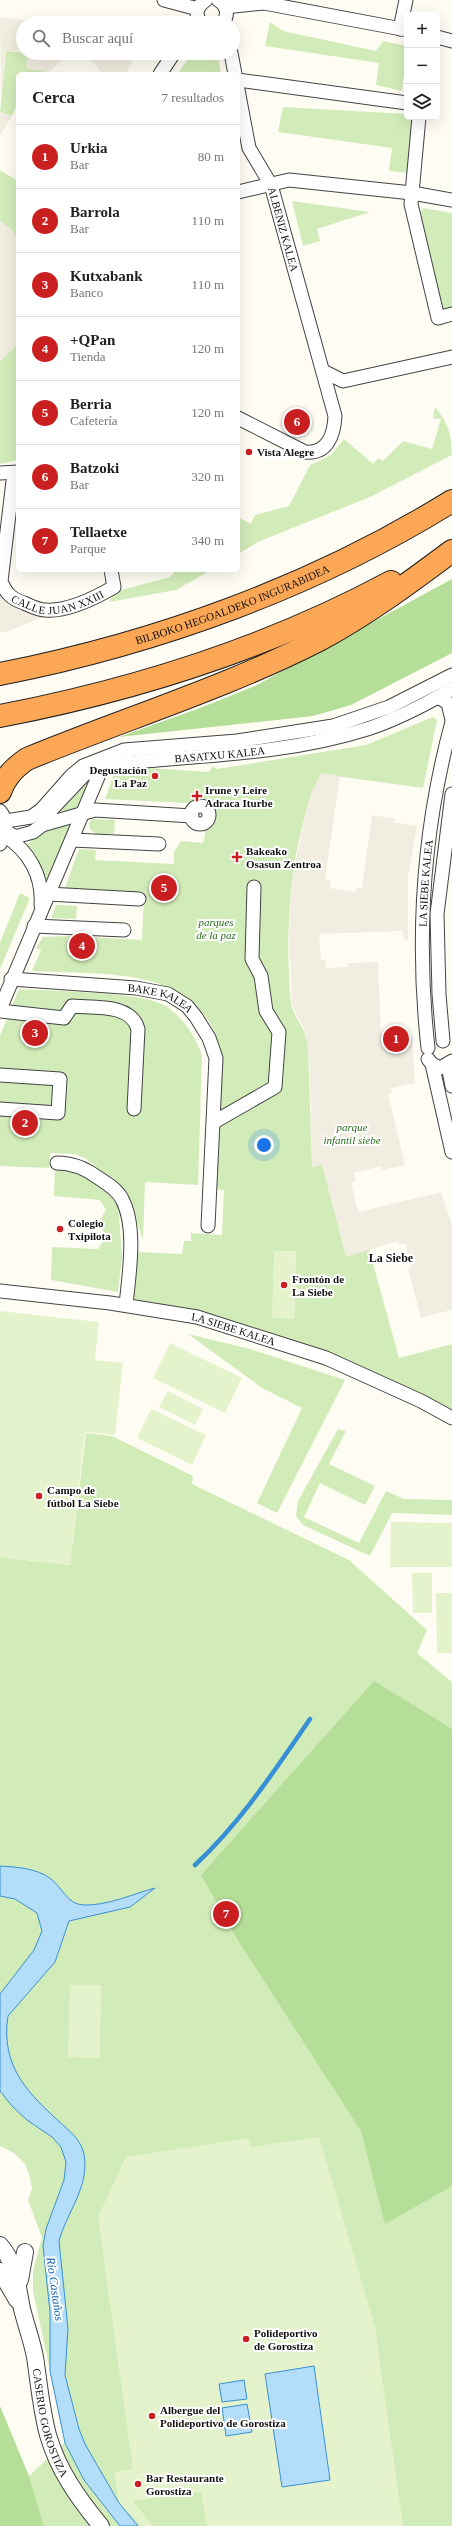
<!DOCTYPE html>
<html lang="es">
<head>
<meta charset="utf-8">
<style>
	:root { --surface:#fff; --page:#f2f2f2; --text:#222; --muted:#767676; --line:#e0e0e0; --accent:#c91f20 }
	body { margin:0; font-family:Georgia,serif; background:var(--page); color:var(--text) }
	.controls { position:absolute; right:12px; top:12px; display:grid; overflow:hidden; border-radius:6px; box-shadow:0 4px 16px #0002 }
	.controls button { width:36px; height:36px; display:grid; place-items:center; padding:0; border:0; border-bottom:1px solid var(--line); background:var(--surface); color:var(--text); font:20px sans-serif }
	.you { position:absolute; left:264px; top:1145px; width:14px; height:14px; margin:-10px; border:3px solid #fff; border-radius:50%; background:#1a73e8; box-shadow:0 0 0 6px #1a73e833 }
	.badge { display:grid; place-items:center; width:26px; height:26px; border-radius:50%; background:var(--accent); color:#fff; font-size:13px; font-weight:700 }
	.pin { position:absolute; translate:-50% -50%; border:2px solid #fff; box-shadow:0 1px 4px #0006 }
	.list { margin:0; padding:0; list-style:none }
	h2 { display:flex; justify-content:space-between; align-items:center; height:52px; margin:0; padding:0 16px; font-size:17px }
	h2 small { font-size:13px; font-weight:400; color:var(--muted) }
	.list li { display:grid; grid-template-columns:26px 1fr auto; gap:12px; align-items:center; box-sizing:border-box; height:64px; padding:0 16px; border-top:1px solid var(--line) }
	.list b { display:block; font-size:15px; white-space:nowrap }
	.list p { margin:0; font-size:13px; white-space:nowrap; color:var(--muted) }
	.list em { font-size:13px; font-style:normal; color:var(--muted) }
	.icon { flex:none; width:22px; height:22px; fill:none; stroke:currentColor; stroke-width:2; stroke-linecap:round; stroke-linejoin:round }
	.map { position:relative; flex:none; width:452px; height:2526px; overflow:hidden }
	.search { position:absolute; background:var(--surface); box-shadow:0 4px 16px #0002; left:16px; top:16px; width:224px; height:44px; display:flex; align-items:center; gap:10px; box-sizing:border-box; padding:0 14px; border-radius:22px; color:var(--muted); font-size:15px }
	.panel { position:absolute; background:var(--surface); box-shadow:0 4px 16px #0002; left:16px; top:72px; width:224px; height:500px; border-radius:6px }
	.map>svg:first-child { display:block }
	.green { fill:#d2ecb9; fill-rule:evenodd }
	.forest { fill:#b5de98 }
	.pitch { fill:#e4f3cc }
	.plaza { fill:#f1ede0 }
	.water { fill:#b4ddf9; stroke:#3790d5 }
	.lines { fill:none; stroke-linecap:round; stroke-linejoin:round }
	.stream { stroke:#3790d5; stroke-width:4.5 }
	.minor-casing { stroke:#434343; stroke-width:15 }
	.tertiary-casing { stroke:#434343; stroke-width:18 }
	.motorway-casing { stroke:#212121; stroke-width:24 }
	.minor { stroke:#fff; stroke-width:13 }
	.tertiary { stroke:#fff; stroke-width:16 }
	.motorway { stroke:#fba755; stroke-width:22 }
	.poi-dot { fill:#c91f20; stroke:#fff; stroke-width:1.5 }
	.labels { text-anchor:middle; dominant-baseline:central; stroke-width:4; stroke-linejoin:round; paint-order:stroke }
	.street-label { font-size:11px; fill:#101010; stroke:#fff }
	.poi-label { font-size:11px; font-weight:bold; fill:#101010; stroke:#fff; text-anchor:start }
	.park-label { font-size:11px; font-style:italic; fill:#296c1b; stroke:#fff }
	.neighbourhood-label { font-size:12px; font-weight:bold; fill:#101010; stroke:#fff }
	.water-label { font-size:12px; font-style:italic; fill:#1161aa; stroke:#fff }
</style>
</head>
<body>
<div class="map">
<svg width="452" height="2526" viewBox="0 0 452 2526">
	<rect width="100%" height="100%" fill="#fffdf3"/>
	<path class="green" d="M270,22L283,31L376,51L383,41L407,46L402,91L376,85L379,63L265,46Z
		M6,51L28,53L26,68L49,72L18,74V103L12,116L0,112Z
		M192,53H218L221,74H182L179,72Z
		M283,107L407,114V117H413L408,173L389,171L392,148L278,132Z
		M0,170L18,181V240L13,231L0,221Z
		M292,201L370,212L317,229L320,241L303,246Z
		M423,208L452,213V308L443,310L419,215Z
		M18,341V460L0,464V361L13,349Z
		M435,407C448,422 452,436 452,455L370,497L260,541L238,554V517L251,524L255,515L289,506L310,465L330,456L344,439L373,464L378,458L383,461L403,441L432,449L441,419L433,418Z
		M176,570H211L176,590L109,602L114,592L170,577Z
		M433,717L437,720L423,788L321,774C290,836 284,934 291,1003C293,1017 306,1028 308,1045L312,1167L322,1164L346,1256L369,1249L399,1358L452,1344V1416L327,1356L133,1306L138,1252L182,1254L184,1241H191V1233L222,1235L224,1190L215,1189L222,1065C213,964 107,975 32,971L41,950L36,948L43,937L66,936L142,940L144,893L65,888L79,849L96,850L95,860L174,864V852L181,841L203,843L209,815L207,804L105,799L115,771L134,767L209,772L213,766L217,769L366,745ZM274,1251L296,1252L294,1319Z
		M96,771L80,809L52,812Z
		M92,819L115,820L114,834H96L90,829L89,823Z
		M67,824L71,826L45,890L42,870L26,846L41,831Z
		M20,893L30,898L0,969V943Z
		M56,905L77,906L76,919L51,918Z
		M19,989C49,991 142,992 164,1005C182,1016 195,1035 202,1055L198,1185L145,1182L143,1239L124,1188L85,1158L74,1154L50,1153L49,1168L0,1166V1036Z
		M55,1169L76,1170L118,1201L122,1257L118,1292L51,1280L52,1247L98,1249L106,1236L98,1223L106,1210L100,1200L54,1196Z
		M188,1334L250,1349L345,1380L277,1513L257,1503L302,1408L262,1388Z
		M338,1429L346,1431L329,1464L375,1486L365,1505L320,1483L304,1517L359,1543L386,1491L404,1499L452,1500V1515L392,1513L370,1556L303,1525L296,1516L298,1501Z
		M86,1433L112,1436L193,1476L192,1484L349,1560L427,1630L417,1653L452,1682V2526H44L29,2476L65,2442L33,2291V2270L42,2238L28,2200L32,2188L30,2177L25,2164L14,2153L0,2146V1557L70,1565Z"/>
	<path class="forest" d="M452,579V653L351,705L313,716L119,737L200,708L255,686Z
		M374,1681L452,1729V2186L385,2224L361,2131L239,1942L201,1875Z
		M0,2406L29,2476L44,2526H0Z"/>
	<path class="pitch" d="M274,1251H296L294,1319L272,1318Z
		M0,1311L99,1322L95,1360L123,1363L115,1435L85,1432L70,1565L0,1557Z
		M170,1343L242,1378L225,1413L153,1378Z
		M168,1391L203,1409L195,1425L159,1407Z
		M151,1409L206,1435L192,1465L137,1438Z
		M391,1522L452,1523V1567H390Z
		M412,1573H432V1613H413Z
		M436,1593H452V1653H437Z
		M70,1985H101L100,2058L68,2057Z
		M319,2137L375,2327L403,2526H207L201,2492L133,2501L153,2526H142L119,2503L114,2472L133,2469L98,2217L126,2157L249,2138L251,2147Z"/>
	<path class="plaza" d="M0,17L52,23H23V51H6L1,100Z
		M28,53H70L49,72L26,68Z
		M84,53H130L135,56L126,74H103Z
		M0,112L12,116L0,136Z
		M0,221L13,231L18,240V341L13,349L0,361Z
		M5,592L60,609L7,632H0V594Z
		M321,773L340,776L325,879L331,880L330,888L356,892L357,888H362L372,815L396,819L393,822L417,826L408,877V939L404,940L403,931L319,934L321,960H325L326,968L348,967V963L378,962L381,1034H386V1039L412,1038L415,1083L391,1088L392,1092L388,1094L405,1165L382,1170L381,1166L354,1173L356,1181L351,1182L358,1212L441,1192L452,1225V1307L451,1310L421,1318L408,1269L412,1268L405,1243L399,1245L398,1241L346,1257L322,1164L312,1168L310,1071L306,1033L292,1005L289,930L292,880L305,815L311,794Z"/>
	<path class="water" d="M0,1866C16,1867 37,1868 51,1879C62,1887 67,1904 83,1905C107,1906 133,1894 155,1888L130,1907L69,1921L55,1962L8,2016C0,2068 30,2095 63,2125C72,2133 81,2141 84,2154C90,2186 67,2212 59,2241L68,2329L65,2375L79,2429L85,2444L119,2503L138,2526H120L84,2480L65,2443L50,2371V2312L43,2246L46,2229L64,2180L66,2162L61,2147L52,2137L27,2120L12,2106L0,2091V1994L34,1950L42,1931L37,1913L15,1899L0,1896Z
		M314,2366L330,2480L282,2487L265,2374Z
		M244,2380L247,2399L222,2402L219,2384Z
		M247,2404L252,2432L226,2436L222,2408Z"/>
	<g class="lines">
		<path class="stream" d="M195,1865C241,1822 275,1770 310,1719"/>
		<defs>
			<g id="minor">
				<path d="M164,0L198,9"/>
				<path d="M218,0C227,5 229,14 223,23"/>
				<path d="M225,7L264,3L407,30"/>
				<path d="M201,23C194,14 197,6 206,0"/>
				<path d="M400,29L406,0"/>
				<path d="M437,37L452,41"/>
				<path d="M231,53L235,74"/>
				<path d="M160,74L174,53"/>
				<path d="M238,80L407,103"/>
				<path id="s1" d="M238,90L249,148L271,185L335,416C334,436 327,454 305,452L238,418"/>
				<path d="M419,117L411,204L438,318L452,314"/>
				<path d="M238,192L289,180L412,193L452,200"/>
				<path d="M323,371L343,381L452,357"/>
				<path d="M0,473L18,472"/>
				<path id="s2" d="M14,473L1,581C6,594 12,599 24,603C31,606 38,610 45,610C68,612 95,598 114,587L111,570"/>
				<path d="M438,697L448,703L452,720"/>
				<circle cx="200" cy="815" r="9"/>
				<path d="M0,811C9,822 6,833 0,844"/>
				<path d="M6,821L31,817L41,810L71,776L83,766L124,750L237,741L333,726L389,707L452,675"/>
				<path d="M42,825L95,810L192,816"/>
				<path id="s3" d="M6,831L15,837L33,832L42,825L52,809L84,775L103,765C191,755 282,756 367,729C396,720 426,704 452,689"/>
				<path d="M5,836C29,851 43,876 41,905"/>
				<path d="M72,840L159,844"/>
				<path d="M48,894L139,899"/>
				<path d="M34,926L124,930"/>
				<path id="s4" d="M11,979L136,988L168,994L187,1006L196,1017L209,1038L216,1058L208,1226"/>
				<path d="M0,1009L103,765"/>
				<path d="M0,1011L64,1018L72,1006C93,1008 131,1003 138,1029L134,1109"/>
				<path d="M443,1041L439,994L437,914L452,794"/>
				<path id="s5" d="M428,1048C416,939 423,828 452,722"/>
				<path d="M428,1059L432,1064L440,1068L452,1061"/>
				<path d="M432,1064L452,1152"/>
				<path d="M448,1065L452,1086"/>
				<path d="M0,1075L60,1079L58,1113L0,1109"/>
				<path d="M214,1122L275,1087L279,1032L266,1011L261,976L252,959L254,887"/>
				<path d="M57,1163C72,1163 85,1168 97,1177C106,1183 117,1189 122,1199C137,1227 129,1274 126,1305"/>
				<path id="s6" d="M0,1291L110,1303L197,1317L326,1358L421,1401L452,1418"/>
			</g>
			<g id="tertiary">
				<path id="s7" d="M0,2245C17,2265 17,2285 22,2309C26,2325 32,2341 35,2357C39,2383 41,2409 48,2435C58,2470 78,2498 101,2526"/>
				<path d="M0,2271L17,2300"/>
				<path d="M20,2280L25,2252"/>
			</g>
			<g id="motorway">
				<path id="s8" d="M0,674C158,643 315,586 452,501"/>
				<path d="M0,716C135,690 270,647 391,582"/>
				<path d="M0,792C6,776 14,768 27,759C124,719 225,688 319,640C366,615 409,583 452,551"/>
			</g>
		</defs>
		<use href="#minor" class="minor-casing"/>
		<use href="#tertiary" class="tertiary-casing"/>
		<use href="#motorway" class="motorway-casing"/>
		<use href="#minor" class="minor"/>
		<use href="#tertiary" class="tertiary"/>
		<use href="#motorway" class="motorway"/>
	</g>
	<g class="poi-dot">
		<circle cx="249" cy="452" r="4"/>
		<circle cx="155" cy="776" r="4"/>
		<path d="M195 790h4v4h4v4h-4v4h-4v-4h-4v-4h4z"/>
		<path d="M235 851h4v4h4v4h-4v4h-4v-4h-4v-4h4z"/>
		<circle cx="60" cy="1229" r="4"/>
		<circle cx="284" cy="1285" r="4"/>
		<circle cx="39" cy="1496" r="4"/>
		<circle cx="246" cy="2339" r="4"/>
		<circle cx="152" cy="2416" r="4"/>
		<circle cx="138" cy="2484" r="4"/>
	</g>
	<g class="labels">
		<g class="street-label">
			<text stroke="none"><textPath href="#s1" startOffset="148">ALBENIZ KALEA</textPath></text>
			<text stroke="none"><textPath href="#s2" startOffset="177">CALLE JUAN XXIII</textPath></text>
			<text stroke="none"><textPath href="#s8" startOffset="243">BILBOKO HEGOALDEKO INGURABIDEA</textPath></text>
			<text stroke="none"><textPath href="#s3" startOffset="245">BASATXU KALEA</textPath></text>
			<text stroke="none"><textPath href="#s5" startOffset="165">LA SIEBE KALEA</textPath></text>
			<text stroke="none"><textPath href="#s4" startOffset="152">BAKE KALEA</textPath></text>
			<text stroke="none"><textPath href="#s6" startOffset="237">LA SIEBE KALEA</textPath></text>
			<text stroke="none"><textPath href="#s7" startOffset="186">CASERIO GOROSTIZA</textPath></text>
		</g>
		<g class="poi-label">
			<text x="257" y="452">Vista Alegre</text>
			<text x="147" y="770" text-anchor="end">Degustación<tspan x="147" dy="13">La Paz</tspan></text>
			<text x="205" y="790">Irune y Leire<tspan x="205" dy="13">Adraca Iturbe</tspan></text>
			<text x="246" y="851">Bakeako<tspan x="246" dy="13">Osasun Zentroa</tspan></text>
			<text x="68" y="1223">Colegio<tspan x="68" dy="13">Txipilota</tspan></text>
			<text x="292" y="1279">Frontón de<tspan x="292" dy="13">La Siebe</tspan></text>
			<text x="47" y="1490">Campo de<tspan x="47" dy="13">fútbol La Siebe</tspan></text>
			<text x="254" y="2333">Polideportivo<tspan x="254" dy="13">de Gorostiza</tspan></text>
			<text x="160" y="2410">Albergue del<tspan x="160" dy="13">Polideportivo de Gorostiza</tspan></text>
			<text x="146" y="2478">Bar Restaurante<tspan x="146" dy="13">Gorostiza</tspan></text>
		</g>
		<g class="park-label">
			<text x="216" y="922">parques<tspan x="216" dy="13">de la paz</tspan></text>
			<text x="352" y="1127">parque<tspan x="352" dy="13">infantil siebe</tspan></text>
		</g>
		<g class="neighbourhood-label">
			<text x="391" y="1258">La Siebe</text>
		</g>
		<g class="water-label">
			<text transform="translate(55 2289) rotate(82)">Río Castaños</text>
		</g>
	</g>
</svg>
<div class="controls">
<button>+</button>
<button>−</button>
<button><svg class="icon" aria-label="layers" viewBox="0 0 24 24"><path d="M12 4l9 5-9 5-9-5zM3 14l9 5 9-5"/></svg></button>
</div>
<div class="you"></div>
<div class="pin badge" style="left:396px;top:1039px">1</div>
<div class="pin badge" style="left:25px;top:1123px">2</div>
<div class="pin badge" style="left:35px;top:1033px">3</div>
<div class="pin badge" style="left:82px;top:946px">4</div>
<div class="pin badge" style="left:164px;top:888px">5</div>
<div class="pin badge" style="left:297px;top:422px">6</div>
<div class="pin badge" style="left:226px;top:1914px">7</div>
<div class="search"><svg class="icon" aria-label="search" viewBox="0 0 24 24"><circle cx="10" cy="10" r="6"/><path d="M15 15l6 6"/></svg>Buscar aquí</div>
<section class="panel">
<h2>Cerca<small>7 resultados</small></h2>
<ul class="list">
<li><span class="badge">1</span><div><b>Urkia</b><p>Bar</p></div><em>80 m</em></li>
<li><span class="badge">2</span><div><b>Barrola</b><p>Bar</p></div><em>110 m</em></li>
<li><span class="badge">3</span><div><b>Kutxabank</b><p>Banco</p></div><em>110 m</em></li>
<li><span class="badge">4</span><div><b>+QPan</b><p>Tienda</p></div><em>120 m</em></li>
<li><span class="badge">5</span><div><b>Berria</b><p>Cafetería</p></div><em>120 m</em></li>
<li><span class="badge">6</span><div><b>Batzoki</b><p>Bar</p></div><em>320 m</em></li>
<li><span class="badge">7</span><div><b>Tellaetxe</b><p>Parque</p></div><em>340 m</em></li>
</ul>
</section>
</div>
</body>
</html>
